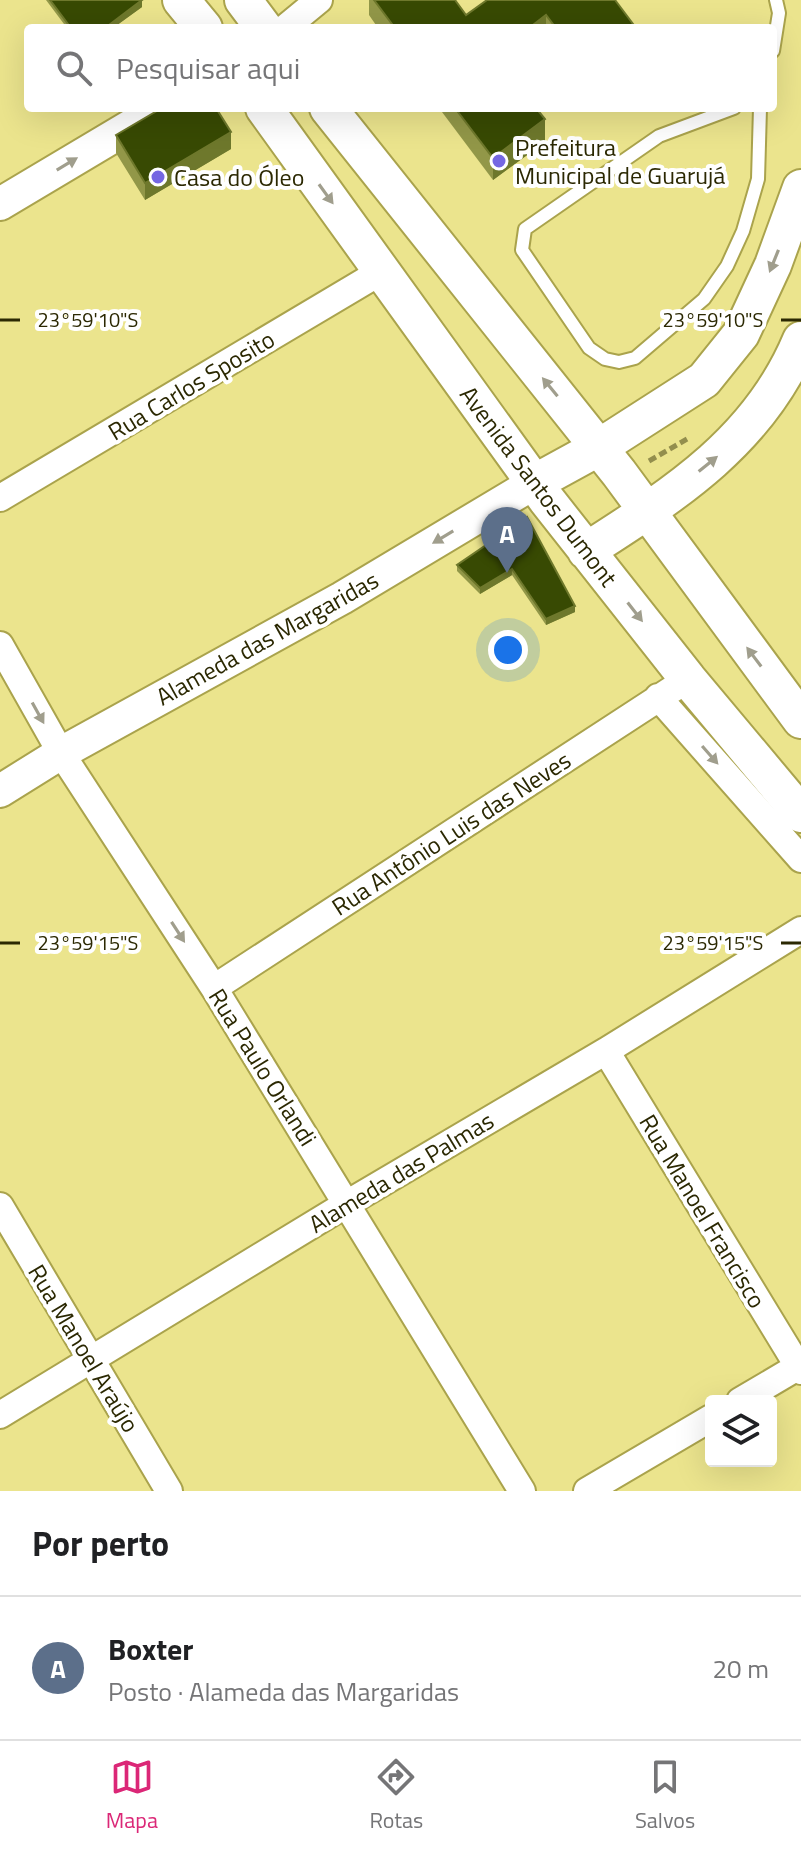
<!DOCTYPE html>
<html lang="pt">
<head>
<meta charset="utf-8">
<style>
	:root { --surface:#fff; --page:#f6f6f6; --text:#202124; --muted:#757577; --line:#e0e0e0; --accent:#db2777 }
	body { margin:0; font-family:"Titillium Web",sans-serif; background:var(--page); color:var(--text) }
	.controls { position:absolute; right:24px; bottom:24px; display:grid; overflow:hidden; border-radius:8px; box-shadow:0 8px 32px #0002 }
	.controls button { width:72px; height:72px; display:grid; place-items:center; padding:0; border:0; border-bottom:2px solid var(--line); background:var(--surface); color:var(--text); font:40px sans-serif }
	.you { position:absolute; left:508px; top:650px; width:28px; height:28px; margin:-20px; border:6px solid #fff; border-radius:50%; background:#1a73e8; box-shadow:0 0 0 12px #1a73e833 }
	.badge { display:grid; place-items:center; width:52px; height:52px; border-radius:50%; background:var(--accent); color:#fff; font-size:26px; font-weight:700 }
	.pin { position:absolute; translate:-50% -66px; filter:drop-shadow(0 2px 4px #0008) }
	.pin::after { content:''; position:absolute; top:42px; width:28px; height:24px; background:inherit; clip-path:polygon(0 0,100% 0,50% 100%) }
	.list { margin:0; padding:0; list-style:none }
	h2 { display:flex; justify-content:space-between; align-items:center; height:104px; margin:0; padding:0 32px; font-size:34px }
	h2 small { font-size:26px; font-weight:400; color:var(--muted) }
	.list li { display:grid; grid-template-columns:52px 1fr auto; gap:24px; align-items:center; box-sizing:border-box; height:144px; padding:0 32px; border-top:2px solid var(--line) }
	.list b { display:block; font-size:30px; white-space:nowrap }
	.list p { margin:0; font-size:26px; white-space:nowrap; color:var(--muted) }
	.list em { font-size:26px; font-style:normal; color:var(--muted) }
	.icon { flex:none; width:44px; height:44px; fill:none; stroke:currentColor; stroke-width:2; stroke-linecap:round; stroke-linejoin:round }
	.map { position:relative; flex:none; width:801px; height:1491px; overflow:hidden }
	.search { position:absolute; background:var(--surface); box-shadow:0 8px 32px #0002; left:24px; right:24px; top:24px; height:88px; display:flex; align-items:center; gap:20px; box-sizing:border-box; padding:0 28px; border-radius:8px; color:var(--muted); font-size:30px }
	.sheet { height:248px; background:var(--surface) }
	nav { display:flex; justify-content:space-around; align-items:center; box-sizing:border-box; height:112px; border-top:2px solid var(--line); background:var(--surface); font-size:22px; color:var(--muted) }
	nav a { display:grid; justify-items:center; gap:4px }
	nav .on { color:var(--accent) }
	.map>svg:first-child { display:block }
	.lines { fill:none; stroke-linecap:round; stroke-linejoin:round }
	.service-casing { stroke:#aaa34c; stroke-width:16 }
	.minor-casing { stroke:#aaa34c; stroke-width:30 }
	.tertiary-casing { stroke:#aaa34c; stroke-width:36 }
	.secondary-casing { stroke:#aaa34c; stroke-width:40 }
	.path { stroke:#938e4d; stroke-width:5; stroke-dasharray:8 4; stroke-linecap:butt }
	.service { stroke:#fff; stroke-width:12 }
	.minor { stroke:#fff; stroke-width:26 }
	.tertiary { stroke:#fff; stroke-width:32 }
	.secondary { stroke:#fff; stroke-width:36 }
	.wall { fill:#929748 }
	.shaded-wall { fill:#6e782c }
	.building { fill:#384a03; stroke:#6e782c; stroke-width:2 }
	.oneway { fill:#a09e8d }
	.ticks { fill:none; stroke:#2b2802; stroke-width:3 }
	.poi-dot { fill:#7567e2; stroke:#fff; stroke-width:3 }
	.labels { text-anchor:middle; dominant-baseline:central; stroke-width:8; stroke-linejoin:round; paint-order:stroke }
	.poi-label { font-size:24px; fill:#2b2802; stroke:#fff; text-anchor:start }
	.street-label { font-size:24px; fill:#2b2802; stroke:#fff }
	.ticks-label { font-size:20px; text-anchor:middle; fill:#2b2802; stroke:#fff; stroke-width:8; stroke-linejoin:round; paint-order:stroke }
</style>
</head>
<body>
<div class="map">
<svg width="801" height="1491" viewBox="0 0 801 1491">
	<rect width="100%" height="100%" fill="#ebe48d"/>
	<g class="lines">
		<defs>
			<path id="service" d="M773,51L779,13L776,0
				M734,108L659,136L525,229L522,250L589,348L605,359L619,362L635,358L704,299L727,266L743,231L758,179L760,108"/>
			<path id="minor" d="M285,28L319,0
				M0,498L382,271
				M0,645L61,753L214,988L522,1491
				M658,697L801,859
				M214,988L688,679
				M606,1051L801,1371
				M0,1206L169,1491
				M740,1401L801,1365
				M0,1415L348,1203L606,1051L801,930
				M587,1491L711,1418"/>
			<path id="tertiary" d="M0,204L161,108
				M0,791L61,753L342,598L534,483"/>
			<path id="secondary" d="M181,0L204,28
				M243,0L264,28
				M264,108L546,499L688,679L801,814
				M328,108L619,473L801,720
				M534,483L598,448L704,380L741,334L773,265L801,188
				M586,551C675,494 759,441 801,340"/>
		</defs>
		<use href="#service" class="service-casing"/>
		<use href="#minor" class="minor-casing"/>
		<use href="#tertiary" class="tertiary-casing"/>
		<use href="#secondary" class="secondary-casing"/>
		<path class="path" d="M649,461L687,439"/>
		<use href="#service" class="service"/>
		<use href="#minor" class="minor"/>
		<use href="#tertiary" class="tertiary"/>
		<use href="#secondary" class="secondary"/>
	</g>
	<path class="wall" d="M46,0H142V7L113,28H67Z
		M369,0H455L466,15L487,0L636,28H378L369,15Z
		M439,108H536L545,142L493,180Z
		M116,135L231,149L145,200L116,153Z
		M527,517L575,612L546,625L512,575L480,594L457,571V565Z"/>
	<path class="shaded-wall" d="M142,0V7L113,28H105Z
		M546,15V28H529Z
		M545,119V142L493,180V158Z
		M231,132V149L145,200V183Z
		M512,569V575L480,594V588Z
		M575,606V612L546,625V619Z"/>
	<path class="building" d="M50,0H142L105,28H71Z
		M374,0H455L466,15L487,0H615L636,28H556L546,15L529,28H395Z
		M162,108H216L231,132L145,183L116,135Z
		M455,108H536L545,119L493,158Z
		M527,517L575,606L546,619L512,569L480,588L457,565Z"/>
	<defs><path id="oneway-solid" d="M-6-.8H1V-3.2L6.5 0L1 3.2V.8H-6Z" transform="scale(2)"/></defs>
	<g class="oneway">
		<use href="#oneway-solid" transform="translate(67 164) rotate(-31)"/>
		<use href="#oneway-solid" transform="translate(326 194) rotate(54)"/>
		<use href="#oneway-solid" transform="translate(774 261) rotate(112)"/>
		<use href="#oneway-solid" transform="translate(550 387) rotate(-129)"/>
		<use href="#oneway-solid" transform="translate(708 464) rotate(-39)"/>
		<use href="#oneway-solid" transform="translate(443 537) rotate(149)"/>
		<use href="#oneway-solid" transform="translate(635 612) rotate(52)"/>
		<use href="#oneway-solid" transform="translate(754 657) rotate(-127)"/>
		<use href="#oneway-solid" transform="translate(38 713) rotate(61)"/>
		<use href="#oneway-solid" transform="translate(710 755) rotate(49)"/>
		<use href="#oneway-solid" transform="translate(178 932) rotate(57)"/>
	</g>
	<path class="ticks" d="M0,320H20M781,320H801M0,943H20M781,943H801"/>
	<g class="poi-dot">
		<circle cx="499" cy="161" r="8"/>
		<circle cx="158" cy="177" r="8"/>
	</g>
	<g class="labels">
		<g class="poi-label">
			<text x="515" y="147">Prefeitura<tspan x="515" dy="28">Municipal de Guarujá</tspan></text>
			<text x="174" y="177">Casa do Óleo</text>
		</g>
		<g class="street-label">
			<text transform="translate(191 385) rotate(-31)">Rua Carlos Sposito</text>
			<text transform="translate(539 486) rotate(53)">Avenida Santos Dumont</text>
			<text transform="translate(267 638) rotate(-29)">Alameda das Margaridas</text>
			<text transform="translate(451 833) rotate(-33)">Rua Antônio Luis das Neves</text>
			<text transform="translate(263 1067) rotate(58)">Rua Paulo Orlandi</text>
			<text transform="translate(401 1172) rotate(-31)">Alameda das Palmas</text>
			<text transform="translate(703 1211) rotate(59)">Rua Manoel Francisco</text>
			<text transform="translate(84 1348) rotate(59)">Rua Manoel Araújo</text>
		</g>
	</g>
	<g class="ticks-label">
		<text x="88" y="327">23°59'10"S</text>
		<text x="713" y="327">23°59'10"S</text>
		<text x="88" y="950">23°59'15"S</text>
		<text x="713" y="950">23°59'15"S</text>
	</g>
</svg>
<div class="controls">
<button><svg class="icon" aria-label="layers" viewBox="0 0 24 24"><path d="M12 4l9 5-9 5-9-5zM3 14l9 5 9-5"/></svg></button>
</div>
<div class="you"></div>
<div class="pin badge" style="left:507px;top:573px;background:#5c6f8a">A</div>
<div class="search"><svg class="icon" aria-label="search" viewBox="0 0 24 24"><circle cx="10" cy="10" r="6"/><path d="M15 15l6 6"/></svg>Pesquisar aqui</div>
</div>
<section class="sheet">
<h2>Por perto<small></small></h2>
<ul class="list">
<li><span class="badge" style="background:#5c6f8a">A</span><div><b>Boxter</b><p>Posto · Alameda das Margaridas</p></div><em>20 m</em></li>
</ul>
</section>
<nav>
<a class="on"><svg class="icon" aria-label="map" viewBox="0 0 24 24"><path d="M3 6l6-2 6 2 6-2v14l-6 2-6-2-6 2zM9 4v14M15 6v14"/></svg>Mapa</a>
<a><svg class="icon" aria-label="directions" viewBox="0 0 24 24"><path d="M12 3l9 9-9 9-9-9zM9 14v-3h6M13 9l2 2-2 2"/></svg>Rotas</a>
<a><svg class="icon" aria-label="saved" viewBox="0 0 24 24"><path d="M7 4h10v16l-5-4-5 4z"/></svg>Salvos</a>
</nav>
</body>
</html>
